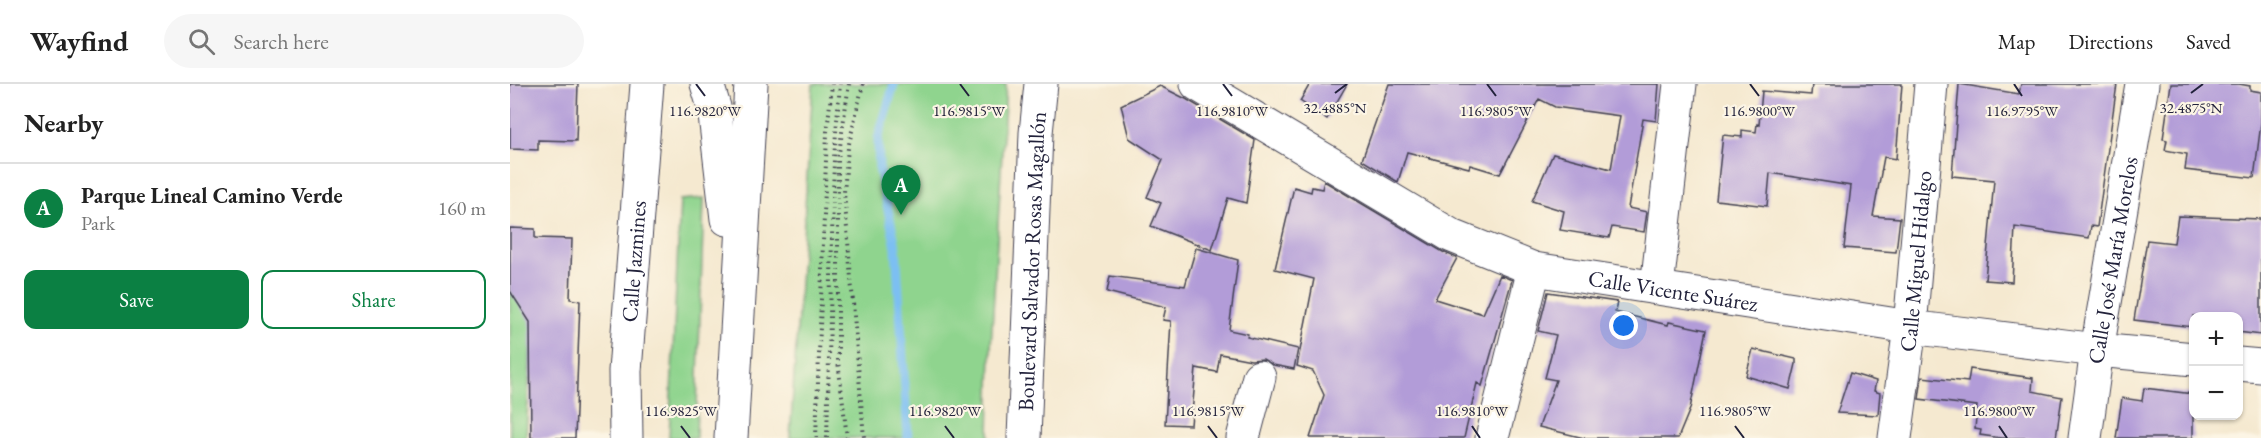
<!DOCTYPE html>
<html lang="en">
<head>
<meta charset="utf-8">
<style>
	:root { --surface:#fff; --page:#f6f6f6; --text:#222; --muted:#767676; --line:#e0e0e0; --accent:#0b8043 }
	body { margin:0; font-family:"EB Garamond",serif; background:var(--page); color:var(--text) }
	.controls { position:absolute; right:18px; bottom:18px; display:grid; overflow:hidden; border-radius:12px; box-shadow:0 2px 4px #0004 }
	.controls button { width:54px; height:54px; display:grid; place-items:center; padding:0; border:0; border-bottom:2px solid var(--line); background:var(--surface); color:var(--text); font:30px sans-serif }
	.you { position:absolute; left:1114px; top:242px; width:21px; height:21px; margin:-15px; border:4px solid #fff; border-radius:50%; background:#1a73e8; box-shadow:0 0 0 9px #1a73e833 }
	.badge { display:grid; place-items:center; width:39px; height:39px; border-radius:50%; background:var(--accent); color:#fff; font-size:20px; font-weight:700 }
	.pin { position:absolute; translate:-50% -50px; filter:drop-shadow(0 2px 3px #0008) }
	.pin::after { content:''; position:absolute; top:32px; width:21px; height:18px; background:inherit; clip-path:polygon(0 0,100% 0,50% 100%) }
	.list { margin:0; padding:0; list-style:none }
	h2 { display:flex; justify-content:space-between; align-items:center; height:78px; margin:0; padding:0 24px; font-size:26px }
	h2 small { font-size:20px; font-weight:400; color:var(--muted) }
	.list li { display:grid; grid-template-columns:39px 1fr auto; gap:18px; align-items:center; box-sizing:border-box; height:90px; padding:0 24px; border-top:2px solid var(--line) }
	.list b { display:block; font-size:22px; white-space:nowrap }
	.list p { margin:0; font-size:20px; white-space:nowrap; color:var(--muted) }
	.list em { font-size:20px; font-style:normal; color:var(--muted) }
	.actions { display:flex; gap:12px; padding:18px 24px }
	.actions a { flex:1; padding:14px 0; border:2px solid var(--accent); border-radius:12px; text-align:center; font-size:21px; color:var(--accent) }
	.actions .main { background:var(--accent); color:#fff }
	.icon { flex:none; width:33px; height:33px; fill:none; stroke:currentColor; stroke-width:2; stroke-linecap:round; stroke-linejoin:round }
	.map { position:relative; flex:none; width:1751px; height:354px; overflow:hidden }
	header { display:flex; align-items:center; gap:36px; box-sizing:border-box; height:84px; padding:0 30px; background:var(--surface); border-bottom:2px solid var(--line) }
	header strong { font-size:28px }
	nav { display:flex; gap:33px; margin-inline-start:auto; font-size:21px }
	.search { width:420px; height:54px; background:var(--page); display:flex; align-items:center; gap:15px; box-sizing:border-box; padding:0 21px; border-radius:33px; color:var(--muted); font-size:22px }
	main { display:flex }
	aside { flex:1; background:var(--surface) }
	.map>svg:first-child { display:block }
	.green { fill:#8fd48e; stroke:#587b64; stroke-width:1.5 }
	.lines { fill:none; stroke-linecap:round; stroke-linejoin:round }
	.stream { stroke:#7cbff2; stroke-width:9 }
	.building { fill:#b29cd8 }
	.minor-casing { stroke:#424051; stroke-width:35 }
	.tertiary-casing { stroke:#424051; stroke-width:35 }
	.trunk-casing { stroke:#424051; stroke-width:35 }
	.path { stroke:#424051; stroke-width:4; stroke-dasharray:1.5 4.5; stroke-linecap:butt }
	.minor { stroke:#fff; stroke-width:33 }
	.tertiary { stroke:#fff; stroke-width:33 }
	.trunk { stroke:#fff; stroke-width:33 }
	.ticks { fill:none; stroke:#22223b; stroke-width:2 }
	.labels { text-anchor:middle; dominant-baseline:central; stroke-width:4.5; stroke-linejoin:round; paint-order:stroke }
	.street-label { font-size:22px; fill:#22223b; stroke:#fcf5e5 }
	.ticks-label { font-size:15px; text-anchor:middle; fill:#22223b; stroke:#fcf5e5; stroke-width:4.5; stroke-linejoin:round; paint-order:stroke }
</style>
</head>
<body>
<header>
<strong>Wayfind</strong>
<div class="search"><svg class="icon" aria-label="search" viewBox="0 0 24 24"><circle cx="10" cy="10" r="6"/><path d="M15 15l6 6"/></svg>Search here</div>
<nav><a>Map</a><a>Directions</a><a>Saved</a></nav>
</header>
<main>
<aside>
<h2>Nearby<small></small></h2>
<ul class="list">
<li><span class="badge">A</span><div><b>Parque Lineal Camino Verde</b><p>Park</p></div><em>160 m</em></li>
</ul>
<div class="actions"><a class="main">Save</a><a>Share</a></div>
</aside>
<div class="map">
<svg width="1751" height="354" viewBox="0 0 1751 354">
	<rect width="100%" height="100%" fill="#fcf5e5"/>
	<filter id="ink" filterUnits="userSpaceOnUse"><feTurbulence type="fractalNoise" baseFrequency=".0167" numOctaves="2"/><feDisplacementMap in="SourceGraphic" scale="12" xChannelSelector="R" yChannelSelector="G"/><feConvolveMatrix kernelMatrix="1 2 1 2 8 2 1 2 1" color-interpolation-filters="sRGB"/></filter>
	<filter id="wash" filterUnits="userSpaceOnUse"><feTurbulence type="fractalNoise" baseFrequency=".008" numOctaves="4" result="noise"/><feDisplacementMap in="SourceGraphic" scale="24" xChannelSelector="R" yChannelSelector="G"/><feGaussianBlur stdDeviation="1.35" result="paint"/><feColorMatrix in="noise" values="0 0 0 0 0 0 0 0 0 0 0 0 0 0 0 0 0 1.4 0 .05"/><feComposite in="paint" operator="in"/></filter>
	<g filter="url(#wash)">
		<rect width="100%" height="100%" fill="#f5e9d0"/>
		<path class="green" d="M303,0H496L481,263L479,354H280Z
			M194,114L186,354H159L170,116Z
			M0,204L22,234L16,354H0Z"/>
		<g class="lines">
			<path class="stream" d="M384,0L368,55L369,83L386,163L398,354"/>
		</g>
		<g id="blocks">
			<path class="building" d="M0,0H68L66,57L28,56V66L0,65Z
				M800,0H837L817,35L790,17Z
				M879,0H1149L1146,37L1133,35L1118,124L1137,128L1134,148L1102,143L1099,154L1050,146L1054,127L1022,117L1043,70L1101,85L1110,32L1045,23L1029,15L990,90L960,81L959,84L897,68L888,98L852,76Z
				M1302,0H1392L1386,75L1374,73L1363,132L1390,134L1386,168L1334,164L1341,102L1260,89L1257,122L1206,116L1213,51L1232,53V46L1246,48L1247,40L1249,41L1252,7L1301,11Z
				M1449,0L1509,10L1511,0H1607L1587,143L1581,142L1579,154L1505,143L1502,198L1475,196L1484,96L1442,92Z
				M1661,0H1729L1740,2V6L1751,8V39L1744,94L1675,86L1677,70L1655,66L1657,56L1653,55Z
				M650,2L676,15L745,56L736,119L718,114L702,166L641,142L651,119L637,113L653,76L619,54L611,21Z
				M814,97L933,168L947,174L925,215L973,230L990,191L1002,196L972,302L967,299L954,354H800L814,311L803,287L787,282L804,195L765,185L784,103L801,108L802,103L812,105Z
				M1668,132L1751,135V251L1728,248V232H1683V243L1624,236L1637,156L1664,159Z
				M0,144L25,145V154L62,155L60,215L70,217L65,354H21L20,238L0,207Z
				M686,164L728,176L719,246L738,250L737,253L788,265L784,285L763,281L753,275L741,276L710,270L707,288L686,284L681,341L655,340L661,237L653,236L656,223L597,208L600,192L675,202Z
				M1038,208L1107,218L1105,228L1158,241L1159,238L1196,246L1180,325L1168,354H1074L1029,343L1046,296L1035,294L1046,251L1028,247Z
				M1243,265L1286,275V280L1280,305L1236,292Z
				M1460,285L1523,294L1522,307L1552,313L1546,354H1491L1470,351L1471,346L1465,345L1467,322L1409,315L1412,293L1458,298Z
				M1340,289L1366,297L1364,307L1370,309L1368,331L1327,329Z
				M1634,304L1683,310V354H1606L1612,314L1632,317Z"/>
		</g>
	</g>
	<g filter="url(#ink)">
		<use href="#blocks" fill-opacity="0" stroke="#424051" stroke-width="1.5"/>
		<g class="lines">
			<defs>
				<g id="minor">
					<path d="M1147,203L1170,0"/>
					<path d="M733,354L749,293"/>
					<path d="M982,354L1024,185"/>
					<path id="s1" d="M1385,354L1400,243L1421,0"/>
					<path id="s2" d="M1575,354L1587,266L1632,0"/>
				</g>
				<g id="tertiary">
					<path id="s3" d="M687,0L942,152L1024,185L1400,243L1587,266L1684,275"/>
					<path d="M1728,280L1751,282"/>
					<path id="s4" d="M116,354L115,287L137,0"/>
				</g>
				<g id="trunk">
					<path d="M197,0L204,23L217,135"/>
					<path d="M221,354L241,0"/>
					<path id="s5" d="M514,354L526,49L531,0"/>
				</g>
			</defs>
			<use href="#minor" class="minor-casing"/>
			<use href="#tertiary" class="tertiary-casing"/>
			<use href="#trunk" class="trunk-casing"/>
			<path class="path" d="M353,0L338,64L334,108L354,354
				M306,354L317,48L322,0
				M317,354L324,74L330,0
				M337,354L328,277V76L339,0"/>
			<use href="#minor" class="minor"/>
			<use href="#tertiary" class="tertiary"/>
			<use href="#trunk" class="trunk"/>
		</g>
	</g>
	<path class="ticks" d="M186,0L195,12M450,0L459,12M713,0L722,12M977,0L986,12M1240,0L1249,12M1504,0L1512,12M825,9L837,0M1681,9L1693,0M171,342L180,354M435,342L444,354M698,342L707,354M962,342L970,354M1225,342L1234,354M1489,342L1497,354"/>
	<g class="labels">
		<g class="street-label">
			<text stroke="none"><textPath href="#s4" startOffset="177">Calle Jazmines</textPath></text>
			<text stroke="none"><textPath href="#s5" startOffset="177">Boulevard Salvador Rosas Magallón</textPath></text>
			<text stroke="none"><textPath href="#s1" startOffset="178">Calle Miguel Hidalgo</textPath></text>
			<text stroke="none"><textPath href="#s2" startOffset="180">Calle José María Morelos</textPath></text>
			<text stroke="none"><textPath href="#s3" startOffset="526">Calle Vicente Suárez</textPath></text>
		</g>
	</g>
	<g class="ticks-label">
		<text x="825" y="29">32.4885°N</text>
		<text x="1681" y="29">32.4875°N</text>
		<text x="195" y="32">116.9820°W</text>
		<text x="459" y="32">116.9815°W</text>
		<text x="722" y="32">116.9810°W</text>
		<text x="986" y="32">116.9805°W</text>
		<text x="1249" y="32">116.9800°W</text>
		<text x="1512" y="32">116.9795°W</text>
		<text x="171" y="332">116.9825°W</text>
		<text x="435" y="332">116.9820°W</text>
		<text x="698" y="332">116.9815°W</text>
		<text x="962" y="332">116.9810°W</text>
		<text x="1225" y="332">116.9805°W</text>
		<text x="1489" y="332">116.9800°W</text>
	</g>
</svg>
<div class="controls">
<button>+</button>
<button>−</button>
</div>
<div class="you"></div>
<div class="pin badge" style="left:391px;top:131px">A</div>
</div>
</main>
</body>
</html>
